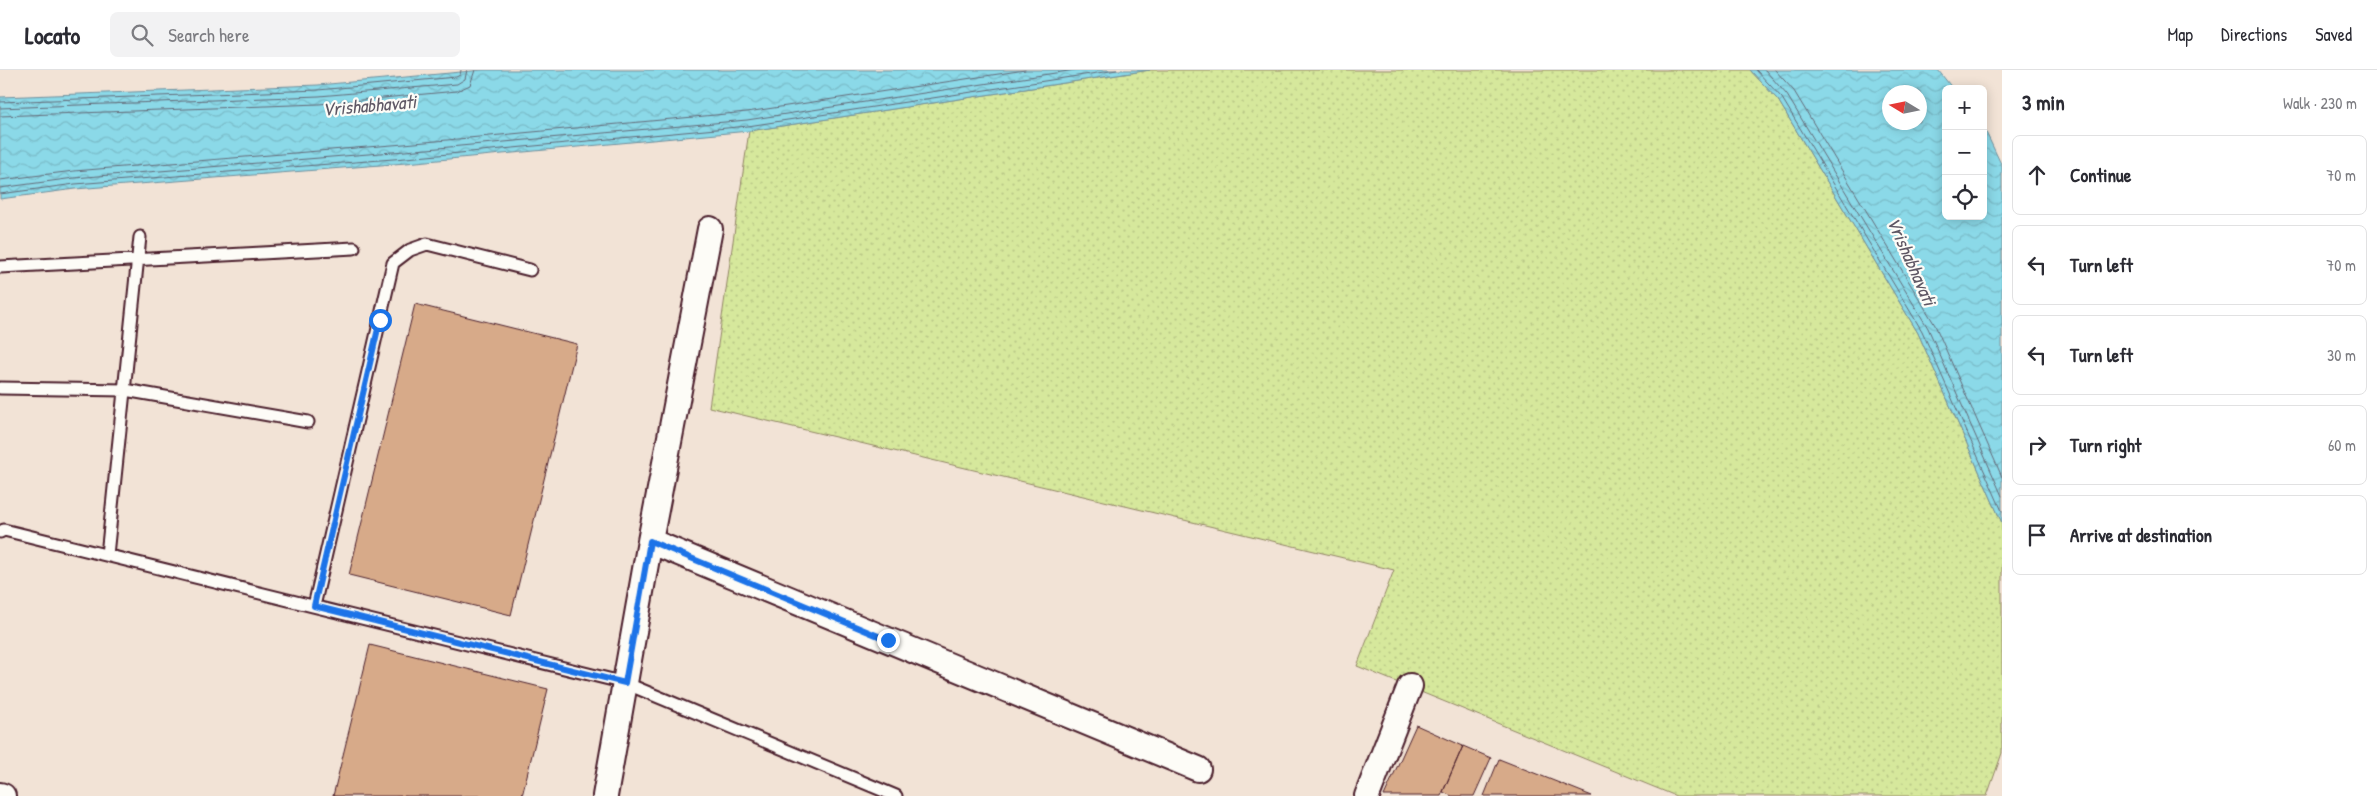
<!DOCTYPE html>
<html lang="en">
<head>
<meta charset="utf-8">
<style>
	:root { --surface:#fff; --page:#f2f2f3; --text:#2b2b33; --muted:#7c7c81; --line:#e1e1e2 }
	body { margin:0; font-family:"Patrick Hand",sans-serif; background:var(--page); color:var(--text) }
	.controls { position:absolute; right:15px; top:15px; display:grid; overflow:hidden; border-radius:8px; box-shadow:0 2px 12px #0003 }
	.controls button { width:45px; height:45px; display:grid; place-items:center; padding:0; border:0; border-bottom:1px solid var(--line); background:var(--surface); color:var(--text); font:25px sans-serif }
	.compass { position:absolute; left:1882px; top:15px; width:45px; height:45px; border-radius:50%; background:var(--surface); box-shadow:0 2px 12px #0003; rotate:280deg }
	.stop { position:absolute; width:15px; height:15px; margin:-11px; border:4px solid #1a73e8; border-radius:50%; background:#fff }
	.stop.end { background:#1a73e8; border-color:#fff; box-shadow:0 1px 5px #0008 }
	.list { margin:0; padding:0; list-style:none }
	h2 { display:flex; justify-content:space-between; align-items:center; height:65px; margin:0; padding:0 20px; font-size:21px }
	h2 small { font-size:16px; font-weight:400; color:var(--muted) }
	.list li { display:grid; grid-template-columns:32px 1fr auto; gap:15px; align-items:center; box-sizing:border-box; height:80px; margin:0 10px 10px; padding:0 10px; border:1px solid var(--line); border-radius:8px }
	.list b { display:block; font-size:19px; white-space:nowrap }
	.list em { font-size:16px; font-style:normal; color:var(--muted) }
	.icon { flex:none; width:28px; height:28px; fill:none; stroke:currentColor; stroke-width:2; stroke-linecap:round; stroke-linejoin:round }
	.map { position:relative; flex:none; width:2002px; height:726px; overflow:hidden }
	header { display:flex; align-items:center; gap:30px; box-sizing:border-box; height:70px; padding:0 25px; background:var(--surface); border-bottom:1px solid var(--line) }
	header strong { font-size:24px }
	nav { display:flex; gap:28px; margin-inline-start:auto; font-size:18px }
	.search { width:350px; height:45px; background:var(--page); display:flex; align-items:center; gap:12px; box-sizing:border-box; padding:0 18px; border-radius:8px; color:var(--muted); font-size:19px }
	main { display:flex }
	aside { flex:1; background:var(--surface) }
	.map>svg:first-child { display:block }
	.grass { fill:url(#grass-dots); stroke:#908464 }
	.water { fill:url(#water-waves); stroke:#718f9c; fill-rule:evenodd }
	.lines { fill:none; stroke-linecap:round; stroke-linejoin:round }
	.shore { stroke:#646977; stroke-width:1 }
	.building { fill:#d7aa89; stroke:#4a1f2b }
	.service-casing { stroke:#4a1f2b; stroke-width:15 }
	.minor-casing { stroke:#4a1f2b; stroke-width:28 }
	.service { stroke:#fdfcf7; stroke-width:11 }
	.minor { stroke:#fdfcf7; stroke-width:24 }
	.route { stroke:#1a73e8; stroke-width:6 }
	.labels { text-anchor:middle; dominant-baseline:central; stroke-width:4.5; stroke-linejoin:round; paint-order:stroke }
	.water-label { font-size:19px; font-style:italic; fill:#5e5764; stroke:#fdfcf7 }
</style>
</head>
<body>
<header>
<strong>Locato</strong>
<div class="search"><svg class="icon" aria-label="search" viewBox="0 0 24 24"><circle cx="10" cy="10" r="6"/><path d="M15 15l6 6"/></svg>Search here</div>
<nav><a>Map</a><a>Directions</a><a>Saved</a></nav>
</header>
<main>
<div class="map">
<svg width="2002" height="726" viewBox="0 0 2002 726">
	<defs>
		<pattern id="grass-dots" width="8" height="8" patternUnits="userSpaceOnUse" patternTransform="scale(1.25)"><rect width="8" height="8" fill="#d6e89c"/><path d="M2 2h.1M6 6h.1" fill="none" stroke="#b9c787" stroke-width="1.8" stroke-linecap="round"/></pattern>
		<pattern id="water-waves" width="16" height="10" patternUnits="userSpaceOnUse" patternTransform="scale(1.25)"><rect width="16" height="10" fill="#8bd9e8"/><path d="M0 5q4-4 8 0t8 0" fill="none" stroke="#79bac7"/></pattern>
	</defs>
	<rect width="100%" height="100%" fill="#f2e3d6"/>
	<filter id="ink" filterUnits="userSpaceOnUse"><feTurbulence type="fractalNoise" baseFrequency=".02" numOctaves="2"/><feDisplacementMap in="SourceGraphic" scale="10" xChannelSelector="R" yChannelSelector="G"/><feConvolveMatrix kernelMatrix="1 2 1 2 8 2 1 2 1" color-interpolation-filters="sRGB"/></filter>
	<g filter="url(#ink)">
		<path class="grass" d="M1150,0H1750L1778,30L1918,263L2002,453V683L1987,726H1676L1357,596L1394,500L709,337L749,61Z"/>
		<path class="water" d="M483,0H1150L749,61L406,93L75,119L0,129V27L318,15Z
			M1750,0H1938L1953,19H1946V146H1983L1984,58L2002,96V453L1918,263L1778,30ZM1890,22H1920V52H1890Z"/>
		<g class="lines">
			<path class="shore" d="M1756,0L1782,28L1922,261L2002,441
				M1765,0L1787,25L1928,258L2002,426
				M1775,0L1794,21L1935,255L2002,407
				M0,32L318,20L456,7L460,5L461,0
				M0,38L319,26L457,14L465,9L467,0
				M0,46L319,34L457,21L470,15L475,0
				M0,110L74,101L404,74L747,42L1025,0
				M0,118L74,108L405,81L747,50L1075,0
				M0,124L75,114L406,88L748,56L1117,0"/>
		</g>
		<path class="building" d="M415,234L577,274L511,545L349,505Z
			M370,575L548,619L522,726H333Z
			M1416,655L1463,676L1441,726H1384Z
			M1463,676L1491,688L1474,726H1452L1443,722Z
			M1499,689L1592,726H1484Z"/>
		<g class="lines">
			<defs>
				<path id="service" d="M0,197L354,178
					M0,318L125,320L308,352
					M0,462L4,460L625,613L896,726
					M107,485L140,167
					M314,536L393,193L410,180L427,174L530,200"/>
				<path id="minor" d="M650,471L1198,699
					M0,725L3,726
					M605,726L650,471L710,159
					M1367,726L1410,616"/>
			</defs>
			<use href="#service" class="service-casing"/>
			<use href="#minor" class="minor-casing"/>
			<use href="#service" class="service"/>
			<use href="#minor" class="minor"/>
		</g>
	</g>
	<g class="lines" filter="url(#ink)">
		<path class="route" d="M380,250L314,536L625,613L650,471L888,570"/>
	</g>
	<g class="labels">
		<g class="water-label">
			<text transform="translate(369 35) rotate(-5)">Vrishabhavati</text>
			<text transform="translate(1912 191) rotate(66)">Vrishabhavati</text>
		</g>
	</g>
</svg>
<div class="controls">
<button>+</button>
<button>−</button>
<button><svg class="icon" aria-label="locate" viewBox="0 0 24 24"><circle cx="12" cy="12" r="6"/><path d="M12 2v4M12 18v4M2 12h4M18 12h4"/></svg></button>
</div>
<svg class="compass" viewBox="-18 -18 36 36"><path d="M0-13l5 13h-10z" fill="#e53935"/><path d="M0 13l5-13h-10z" fill="#7c7c81"/></svg>
<div class="stop" style="left:380px;top:250px"></div>
<div class="stop end" style="left:888px;top:570px"></div>
</div>
<aside>
<h2>3 min<small>Walk · 230 m</small></h2>
<ul class="list">
<li><svg class="icon" aria-label="ahead" viewBox="0 0 24 24"><path d="M12 20V5M6 11l6-6 6 6"/></svg><div><b>Continue</b></div><em>70 m</em></li>
<li><svg class="icon" aria-label="left" viewBox="0 0 24 24"><path d="M17 20v-9H6M10 6l-5 5 5 5"/></svg><div><b>Turn left</b></div><em>70 m</em></li>
<li><svg class="icon" aria-label="left" viewBox="0 0 24 24"><path d="M17 20v-9H6M10 6l-5 5 5 5"/></svg><div><b>Turn left</b></div><em>30 m</em></li>
<li><svg class="icon" aria-label="right" viewBox="0 0 24 24"><path d="M7 20v-9h11M14 6l5 5-5 5"/></svg><div><b>Turn right</b></div><em>60 m</em></li>
<li><svg class="icon" aria-label="arrive" viewBox="0 0 24 24"><path d="M6 21V4h12l-3 4 3 4H6"/></svg><div><b>Arrive at destination</b></div></li>
</ul>
</aside>
</main>
</body>
</html>
